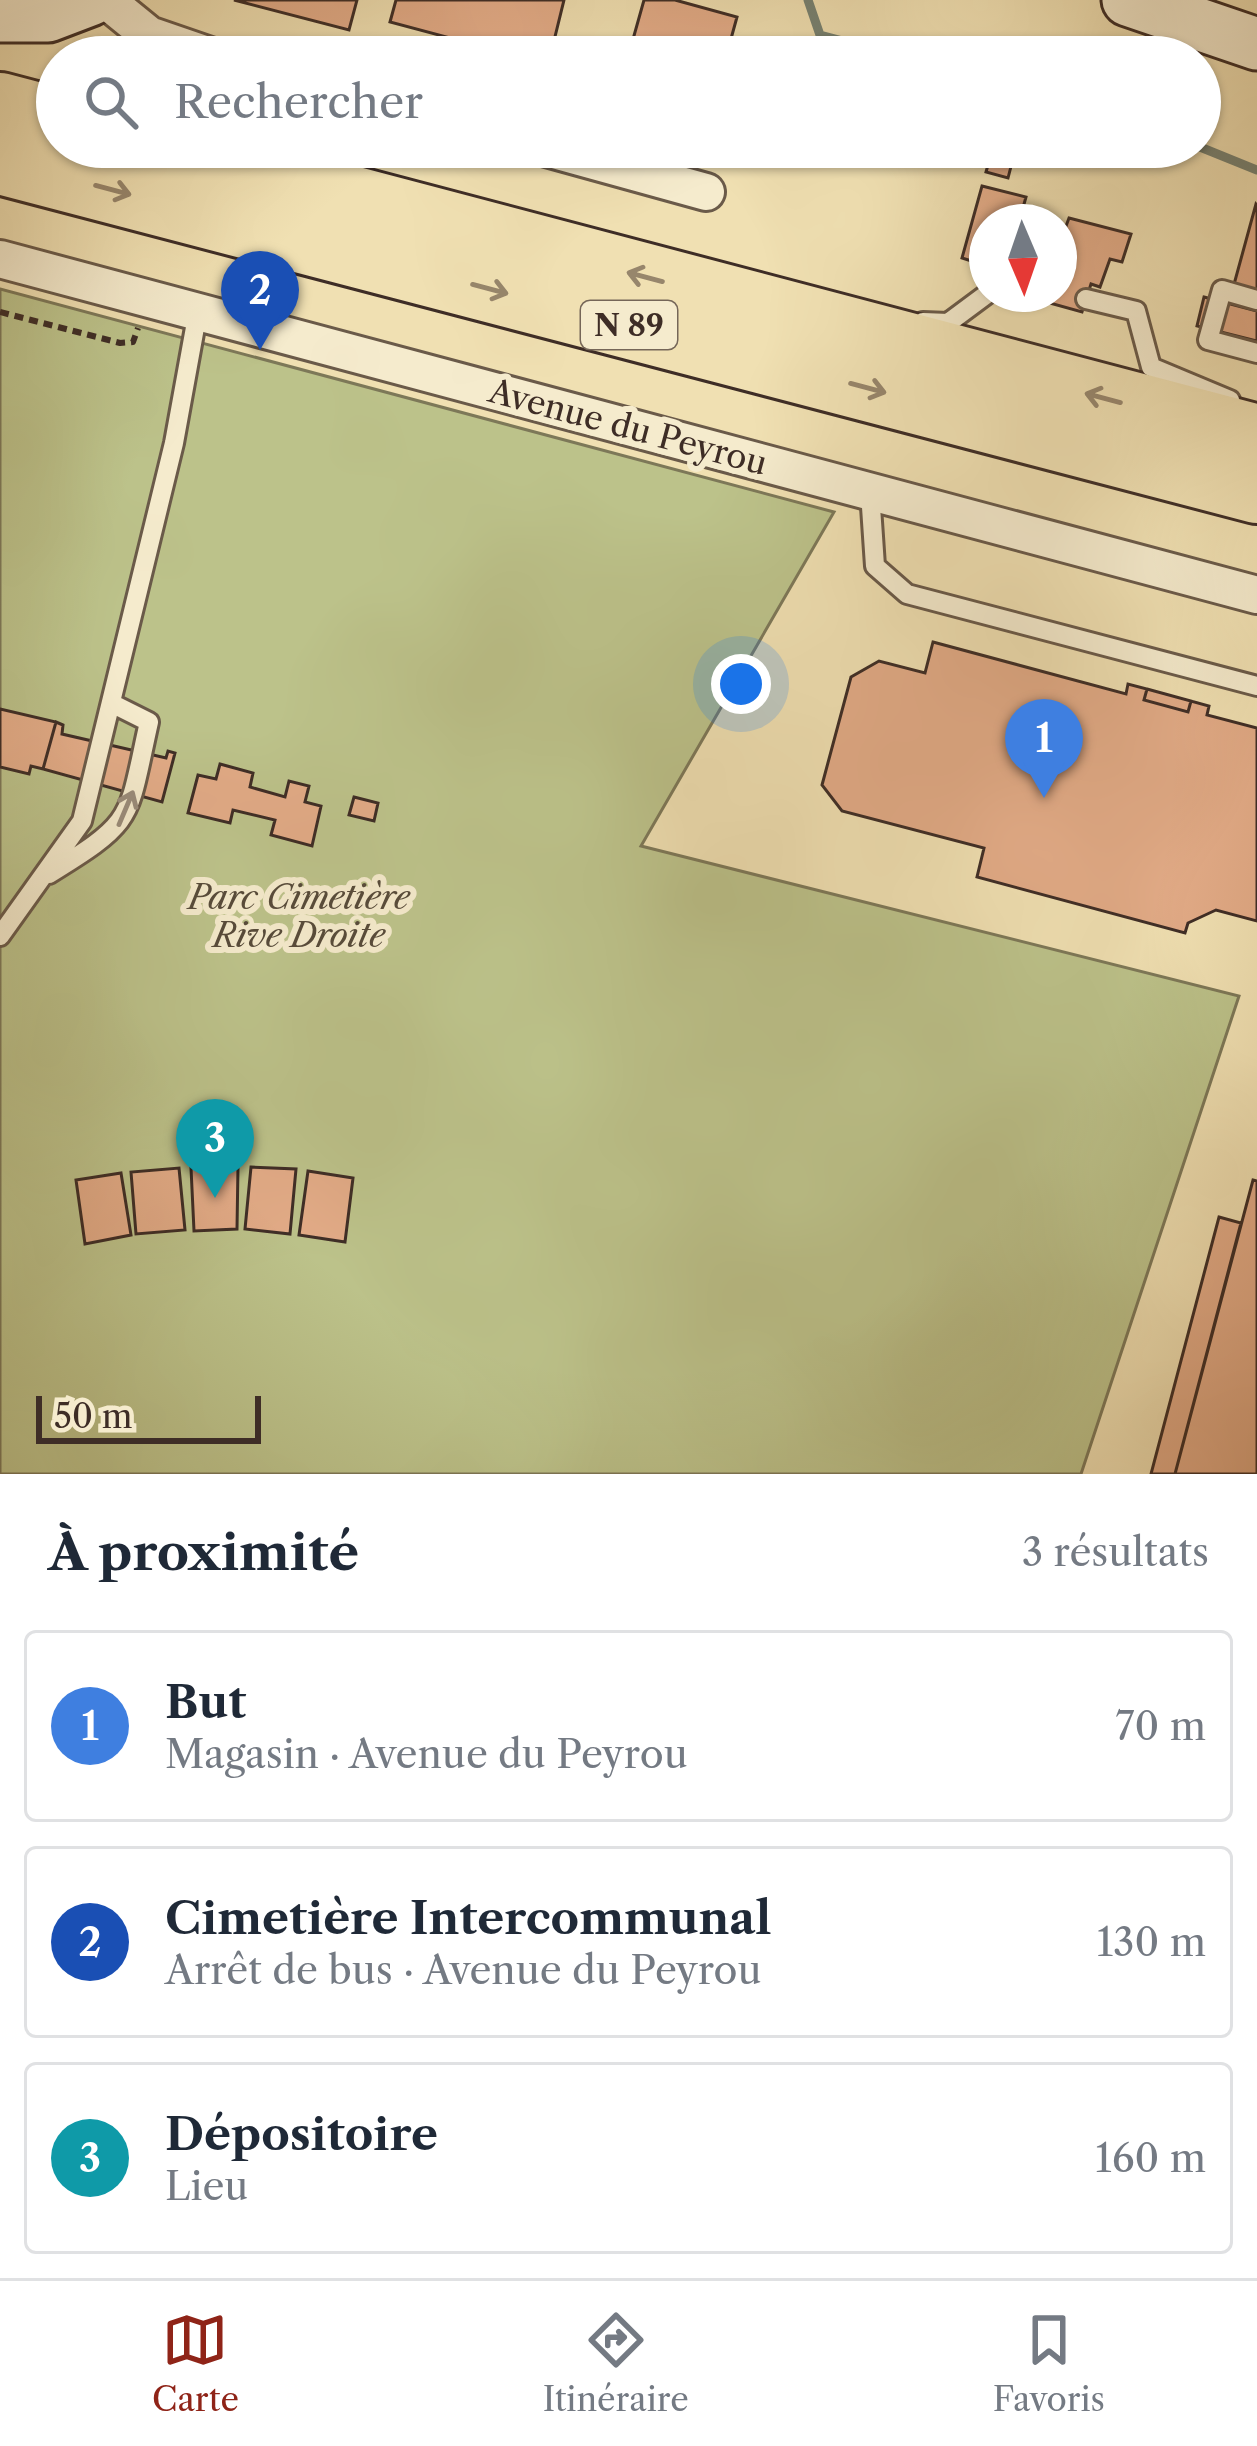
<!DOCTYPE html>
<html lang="fr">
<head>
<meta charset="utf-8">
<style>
	:root { --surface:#fff; --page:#f6f6f7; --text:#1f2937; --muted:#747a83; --line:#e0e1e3; --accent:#8f2418 }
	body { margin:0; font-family:"Libre Caslon Text",serif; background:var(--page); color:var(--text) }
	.compass { position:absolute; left:969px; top:204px; width:108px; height:108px; border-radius:50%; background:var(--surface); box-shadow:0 3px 9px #0004; rotate:178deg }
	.scale { position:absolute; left:36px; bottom:30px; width:225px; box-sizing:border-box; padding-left:12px; border:6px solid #3e2d26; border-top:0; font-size:33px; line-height:42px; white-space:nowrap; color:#3e2d26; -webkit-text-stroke:9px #f5ebcd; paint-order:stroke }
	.you { position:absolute; left:741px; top:684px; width:42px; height:42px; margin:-30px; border:9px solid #fff; border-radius:50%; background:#1a73e8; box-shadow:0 0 0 18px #1a73e833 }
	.badge { display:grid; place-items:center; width:78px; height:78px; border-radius:50%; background:var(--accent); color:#fff; font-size:39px; font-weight:700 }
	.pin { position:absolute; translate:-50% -99px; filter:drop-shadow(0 3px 6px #0008) }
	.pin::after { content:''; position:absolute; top:63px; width:42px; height:36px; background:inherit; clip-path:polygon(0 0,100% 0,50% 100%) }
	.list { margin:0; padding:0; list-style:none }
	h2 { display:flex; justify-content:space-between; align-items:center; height:156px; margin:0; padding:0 48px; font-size:51px }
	h2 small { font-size:39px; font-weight:400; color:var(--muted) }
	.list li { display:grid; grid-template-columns:78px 1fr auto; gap:36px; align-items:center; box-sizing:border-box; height:192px; margin:0 24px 24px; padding:0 24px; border:3px solid var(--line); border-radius:12px }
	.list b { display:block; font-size:45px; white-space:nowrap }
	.list p { margin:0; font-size:39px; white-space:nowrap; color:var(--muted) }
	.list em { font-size:39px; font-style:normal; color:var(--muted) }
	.icon { flex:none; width:66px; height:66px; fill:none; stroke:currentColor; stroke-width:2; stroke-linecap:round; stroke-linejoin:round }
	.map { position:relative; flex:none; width:1257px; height:1474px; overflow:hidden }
	.search { position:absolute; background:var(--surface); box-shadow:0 3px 9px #0004; left:36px; right:36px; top:36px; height:132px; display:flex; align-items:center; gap:30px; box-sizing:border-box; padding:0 42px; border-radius:66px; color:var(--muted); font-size:45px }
	.sheet { height:804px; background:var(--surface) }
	nav { display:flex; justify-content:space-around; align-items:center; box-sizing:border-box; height:168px; border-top:3px solid var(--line); background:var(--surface); font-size:33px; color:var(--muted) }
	nav a { display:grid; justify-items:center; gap:6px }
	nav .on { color:var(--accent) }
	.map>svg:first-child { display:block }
	.green { fill:#bcc28a; stroke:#7d7858; stroke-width:3 }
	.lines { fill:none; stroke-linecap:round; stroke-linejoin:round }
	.stream { stroke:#768374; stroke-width:9 }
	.building { fill:#e2ab87; stroke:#3e2d26; stroke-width:3 }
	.lane-casing { stroke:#6a5a49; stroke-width:24 }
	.street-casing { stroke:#6a5a49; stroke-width:42 }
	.secondary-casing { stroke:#3e2d26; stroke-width:57 }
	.highway-casing { stroke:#3e2d26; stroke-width:72 }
	.path { stroke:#3e2d26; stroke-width:6; stroke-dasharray:9 6; stroke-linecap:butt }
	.lane { stroke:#f5ebcd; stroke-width:18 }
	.street { stroke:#f5ebcd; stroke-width:36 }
	.secondary { stroke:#f5ebcd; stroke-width:51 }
	.highway { stroke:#f0e0b2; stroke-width:66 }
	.oneway { stroke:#97866c }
	.oneway2 { stroke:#9a8c7a }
	.labels { text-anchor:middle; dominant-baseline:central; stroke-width:12; stroke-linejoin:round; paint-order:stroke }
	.shield { fill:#f5ebcd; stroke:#756658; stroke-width:3 }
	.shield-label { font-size:30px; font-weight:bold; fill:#3e2d26 }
	.street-label { font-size:33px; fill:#3e2d26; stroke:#f5ebcd }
	.park-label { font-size:33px; font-style:italic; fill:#574b3a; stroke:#f5ebcd }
</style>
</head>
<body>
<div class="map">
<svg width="1257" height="1474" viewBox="0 0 1257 1474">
	<rect width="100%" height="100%" fill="#f0e0b2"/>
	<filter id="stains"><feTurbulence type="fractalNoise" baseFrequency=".00167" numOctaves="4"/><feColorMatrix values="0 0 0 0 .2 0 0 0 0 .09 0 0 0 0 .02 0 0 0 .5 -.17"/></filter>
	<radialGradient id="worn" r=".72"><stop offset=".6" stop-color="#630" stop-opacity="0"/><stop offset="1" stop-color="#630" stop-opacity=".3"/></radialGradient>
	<path class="green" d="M0,289L834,512L641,846L1239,996L1081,1474H0Z"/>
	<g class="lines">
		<path class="stream" d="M808,0L820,35L903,57
			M1200,147L1257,170"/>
	</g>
	<path class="building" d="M234,0H357L349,30Z
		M396,0H564L550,57H521L390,22Z
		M644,0H675L737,17L726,57H628Z
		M993,147H1016L1008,178L986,172Z
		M982,186L1026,197L1019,222H987L984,265L962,258Z
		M1256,204L1257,205V294L1233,288Z
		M1069,218L1131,234L1122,262L1110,259L1100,287L1091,284L1082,312L1021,295L1059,294V245Z
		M1204,297L1257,311V341L1197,326Z
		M933,642L1126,694L1128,684L1147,689L1144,700L1188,712L1191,701L1209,706L1207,715L1257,728V921L1216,910L1188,923L1185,933L977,877L984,848L842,811L822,785L851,677L879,661L925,673Z
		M1147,689L1191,701L1188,712L1144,700Z
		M0,709L56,722L43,769L31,766L29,774L0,767Z
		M56,722L63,725L62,734L166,758L168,751L175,753L162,802L43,769Z
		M220,764L253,773L250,787L285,797L289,781L309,786L305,802L321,806L312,846L271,835L275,820L233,810L230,823L188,813L198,775L216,779Z
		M354,797L378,803L374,821L349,815Z
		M238,1166L237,1229L194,1231L191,1168Z
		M251,1167L296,1169L290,1234L245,1229Z
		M179,1168L185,1230L136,1234L131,1172Z
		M308,1171L353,1178L345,1242L299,1235Z
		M121,1173L131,1235L85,1244L76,1180Z
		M1253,1180L1257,1181V1474H1175Z
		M1219,1217L1241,1223L1175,1474H1151Z"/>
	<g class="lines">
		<defs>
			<path id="lane" d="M1086,299L1136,311L1151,367L1230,400
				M1257,300L1222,290L1208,340L1257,353
				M923,322L948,323L987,294
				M870,492L875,566L907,594L1257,686
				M49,874C137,820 127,820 149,722L113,704
				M0,936L82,821L174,443L198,311"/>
			<path id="street" d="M106,0L149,35L213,57
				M543,147L706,192
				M0,259L1257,595"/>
			<path id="secondary" d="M1128,0L1257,44
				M0,16H48L90,0"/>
			<path id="highway" d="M0,106L57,121
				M154,147L1257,438
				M0,161L1257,490"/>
		</defs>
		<use href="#lane" class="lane-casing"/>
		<use href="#street" class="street-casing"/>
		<use href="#secondary" class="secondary-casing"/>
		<use href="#highway" class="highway-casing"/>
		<path class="path" d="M0,312L120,343L133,342L138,328"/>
		<use href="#lane" class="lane"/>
		<use href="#street" class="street"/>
		<use href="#secondary" class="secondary"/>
		<use href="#highway" class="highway"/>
	</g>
	<defs><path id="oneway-shaft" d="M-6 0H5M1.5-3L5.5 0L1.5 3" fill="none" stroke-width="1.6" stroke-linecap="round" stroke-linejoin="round" transform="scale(3)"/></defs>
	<g class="oneway">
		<use href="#oneway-shaft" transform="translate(113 190) rotate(15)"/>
		<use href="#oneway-shaft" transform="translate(645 277) rotate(-165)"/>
		<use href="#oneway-shaft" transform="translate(490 289) rotate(15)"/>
		<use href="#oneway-shaft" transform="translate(868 388) rotate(15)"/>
		<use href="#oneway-shaft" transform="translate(1103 398) rotate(-165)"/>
	</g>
	<use class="oneway2" href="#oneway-shaft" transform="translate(126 808) rotate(-67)"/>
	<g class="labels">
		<rect class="shield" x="581" y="301" width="96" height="48" rx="9"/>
		<g class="shield-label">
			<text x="629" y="325">N 89</text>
		</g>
		<g class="street-label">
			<text transform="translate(628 427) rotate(15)">Avenue du Peyrou</text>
		</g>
		<g class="park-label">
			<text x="299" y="897">Parc Cimetière<tspan x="299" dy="38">Rive Droite</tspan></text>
		</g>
	</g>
	<rect width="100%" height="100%" filter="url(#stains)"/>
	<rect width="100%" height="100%" fill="url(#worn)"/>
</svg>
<svg class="compass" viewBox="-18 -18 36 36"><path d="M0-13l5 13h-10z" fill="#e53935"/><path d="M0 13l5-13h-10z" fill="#747a83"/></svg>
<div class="scale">50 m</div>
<div class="you"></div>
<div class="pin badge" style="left:1044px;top:798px;background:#3f7fe0">1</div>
<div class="pin badge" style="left:260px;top:350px;background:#1a4fb4">2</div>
<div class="pin badge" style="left:215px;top:1198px;background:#0f9aa8">3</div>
<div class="search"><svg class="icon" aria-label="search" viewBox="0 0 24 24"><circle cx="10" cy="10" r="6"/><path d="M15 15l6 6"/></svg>Rechercher</div>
</div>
<section class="sheet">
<h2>À proximité<small>3 résultats</small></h2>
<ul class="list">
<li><span class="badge" style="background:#3f7fe0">1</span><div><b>But</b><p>Magasin · Avenue du Peyrou</p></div><em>70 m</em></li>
<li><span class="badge" style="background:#1a4fb4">2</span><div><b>Cimetière Intercommunal</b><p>Arrêt de bus · Avenue du Peyrou</p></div><em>130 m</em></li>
<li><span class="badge" style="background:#0f9aa8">3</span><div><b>Dépositoire</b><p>Lieu</p></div><em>160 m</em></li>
</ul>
</section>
<nav>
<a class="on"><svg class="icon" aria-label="map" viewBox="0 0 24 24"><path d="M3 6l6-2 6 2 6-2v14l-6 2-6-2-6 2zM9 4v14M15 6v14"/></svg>Carte</a>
<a><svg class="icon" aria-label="directions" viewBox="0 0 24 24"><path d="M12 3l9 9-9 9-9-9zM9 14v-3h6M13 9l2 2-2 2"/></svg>Itinéraire</a>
<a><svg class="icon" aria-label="saved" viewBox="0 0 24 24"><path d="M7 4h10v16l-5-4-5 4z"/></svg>Favoris</a>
</nav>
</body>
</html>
